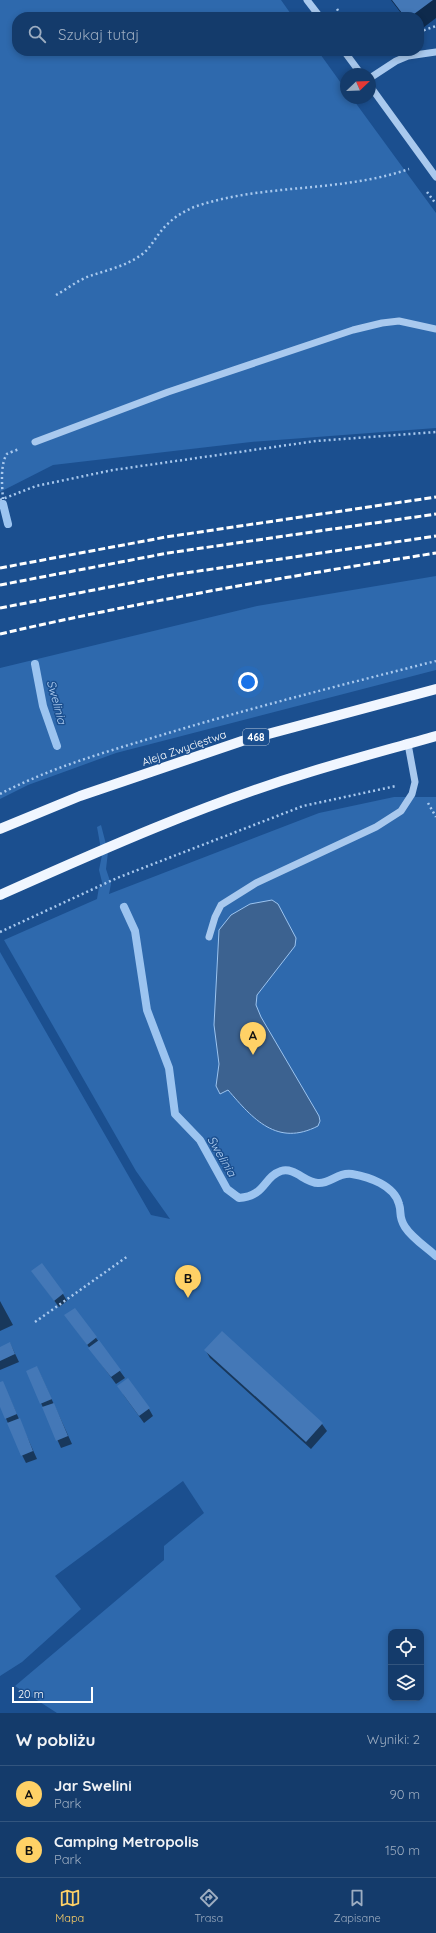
<!DOCTYPE html>
<html lang="pl">
<head>
<meta charset="utf-8">
<style>
	:root { --surface:#143b6b; --page:#214673; --text:#f1f3f6; --muted:#9dadc1; --line:#33557e; --accent:#ffd166 }
	body { margin:0; font-family:Quicksand,sans-serif; background:var(--page); color:var(--text) }
	.controls { position:absolute; right:12px; bottom:12px; display:grid; overflow:hidden; border-radius:8px; box-shadow:0 2px 6px #0003 }
	.controls button { width:36px; height:36px; display:grid; place-items:center; padding:0; border:0; border-bottom:1px solid var(--line); background:var(--surface); color:var(--text); font:20px sans-serif }
	.compass { position:absolute; left:340px; top:68px; width:36px; height:36px; border-radius:50%; background:var(--surface); box-shadow:0 2px 6px #0003; rotate:67deg }
	.scale { position:absolute; left:12px; bottom:10px; width:81px; box-sizing:border-box; padding-left:4px; border:2px solid #fff; border-top:0; font-size:11px; line-height:14px; white-space:nowrap; color:#fff; -webkit-text-stroke:3px #1b4f8f; paint-order:stroke }
	.you { position:absolute; left:248px; top:682px; width:14px; height:14px; margin:-10px; border:3px solid #fff; border-radius:50%; background:#1a73e8; box-shadow:0 0 0 6px #1a73e833 }
	.badge { display:grid; place-items:center; width:26px; height:26px; border-radius:50%; background:var(--accent); color:#111; font-size:13px; font-weight:700 }
	.pin { position:absolute; translate:-50% -33px; filter:drop-shadow(0 1px 2px #0008) }
	.pin::after { content:''; position:absolute; top:21px; width:14px; height:12px; background:inherit; clip-path:polygon(0 0,100% 0,50% 100%) }
	.list { margin:0; padding:0; list-style:none }
	h2 { display:flex; justify-content:space-between; align-items:center; height:52px; margin:0; padding:0 16px; font-size:17px }
	h2 small { font-size:13px; font-weight:400; color:var(--muted) }
	.list li { display:grid; grid-template-columns:26px 1fr auto; gap:12px; align-items:center; box-sizing:border-box; height:56px; padding:0 16px; border-top:1px solid var(--line) }
	.list b { display:block; font-size:15px; white-space:nowrap }
	.list p { margin:0; font-size:13px; white-space:nowrap; color:var(--muted) }
	.list em { font-size:13px; font-style:normal; color:var(--muted) }
	.icon { flex:none; width:22px; height:22px; fill:none; stroke:currentColor; stroke-width:2; stroke-linecap:round; stroke-linejoin:round }
	.map { position:relative; flex:none; width:436px; height:1713px; overflow:hidden }
	.search { position:absolute; background:var(--surface); box-shadow:0 2px 6px #0003; left:12px; right:12px; top:12px; height:44px; display:flex; align-items:center; gap:10px; box-sizing:border-box; padding:0 14px; border-radius:16px; color:var(--muted); font-size:15px }
	.sheet { height:164px; background:var(--surface) }
	nav { display:flex; justify-content:space-around; align-items:center; box-sizing:border-box; height:56px; border-top:1px solid var(--line); background:var(--surface); font-size:11px; color:var(--muted) }
	nav a { display:grid; justify-items:center; gap:2px }
	nav .on { color:var(--accent) }
	.map>svg:first-child { display:block }
	.green { fill:#2e69ad; fill-rule:evenodd }
	.water { fill:#3c6290; stroke:#9cc4f0 }
	.shadow { fill:#0007 }
	.lines { fill:none; stroke-linecap:round; stroke-linejoin:round }
	.stream { stroke:#9cc4f0; stroke-width:8 }
	.building { fill:#4478b7 }
	.path { stroke:#a9c9ee; stroke-width:2.5; stroke-dasharray:2 3; stroke-linecap:butt }
	.minor { stroke:#a9c9ee; stroke-width:7 }
	.major { stroke:#f0f6ff; stroke-width:10 }
	.rail { stroke:#fff; stroke-width:3; stroke-dasharray:7 3; stroke-linecap:butt }
	.labels { text-anchor:middle; dominant-baseline:central; stroke-width:3; stroke-linejoin:round; paint-order:stroke }
	.shield { fill:#1b4f8f; stroke:#bbcadd; stroke-width:1 }
	.shield-label { font-size:10px; font-weight:bold; fill:#fff }
	.street-label { font-size:11px; fill:#fff; stroke:#1b4f8f }
	.water-label { font-size:12px; font-style:italic; fill:#b5d3f5; stroke:#1b4f8f }
</style>
</head>
<body>
<div class="map">
<svg width="436" height="1713" viewBox="0 0 436 1713">
	<rect width="100%" height="100%" fill="#1b4f8f"/>
	<path class="green" d="M0,0H281L293,17H17V51H318L346,90V98H352L436,213V428L251,442L53,465L0,492Z
		M436,576V670L116,753L28,785L0,799V668L257,606Z
		M394,797H436V1713H57L15,1686L164,1560V1546L204,1513L183,1481L55,1576L81,1609L22,1662L0,1676V952L151,1215L170,1219L136,1171L4,940L97,899L99,887L103,886L99,870L102,855L97,827L101,825L108,852L106,869L111,884L109,894L319,813ZM391,1632H421V1698H391Z"/>
	<path class="water" d="M272,900L278,904L296,938L295,946L257,995L256,1005L261,1017L319,1116L320,1121L318,1126C277,1147 253,1119 228,1090L220,1094L216,1086L219,1064L214,1025L219,930L231,915L250,904Z"/>
	<path class="shadow" d="M391,0H436V18L419,31V17H404Z
		M32,1271L63,1294L67,1301L59,1307Z
		M0,1301L13,1325L0,1331Z
		M66,1316L96,1338L125,1378L116,1384Z
		M10,1343L19,1362L0,1370V1348Z
		M206,1351L322,1424L327,1431L311,1449L210,1358Z
		M37,1367L72,1444L61,1448L41,1403Z
		M0,1383L6,1390L37,1459L26,1463L22,1455L0,1405Z
		M123,1394L149,1409L153,1416L144,1423Z"/>
	<g class="lines">
		<path class="stream" d="M3,504L8,524
			M35,664L43,706L57,746
			M124,907L135,931L147,1010L169,1068L175,1114L200,1140L227,1189L239,1198C266,1196 263,1177 281,1171C295,1167 305,1183 318,1183C330,1184 338,1172 352,1174C369,1177 394,1185 399,1204C402,1213 398,1216 405,1227C412,1238 426,1247 436,1256"/>
	</g>
	<path class="building" d="M392,0H433L410,17H405Z
		M42,1263L64,1293L54,1301L31,1271Z
		M75,1308L97,1337L87,1345L64,1315Z
		M222,1331L323,1423L306,1442L204,1350Z
		M99,1340L121,1370L111,1377L88,1348Z
		M10,1342L15,1354L0,1361V1347Z
		M37,1366L52,1399L40,1404L26,1371Z
		M128,1378L150,1408L139,1416L117,1386Z
		M3,1381L17,1414L5,1419L0,1407V1382Z
		M54,1403L68,1436L56,1441L42,1407Z
		M20,1418L33,1451L21,1456L7,1423Z"/>
	<g class="lines">
		<path class="path" d="M337,9L342,17
			M419,32L436,26
			M427,192L436,204
			M56,295C67,289 78,280 90,276C107,270 126,266 141,255C150,249 155,238 162,230C170,220 182,212 194,207C263,183 340,193 409,169
			M3,499C2,486 0,464 7,454C10,452 15,451 19,449
			M0,500L36,486L113,470L316,441L436,432
			M0,794C52,767 109,751 165,734C254,707 345,684 436,661
			M428,803L436,817
			M0,932L117,878L303,806L396,786
			M35,1322L128,1256"/>
		<path class="minor" d="M307,0L320,17
			M344,51L361,74
			M370,78L396,61L408,56L436,52
			M370,86L436,177
			M35,442L168,392L353,330L382,323L399,321L436,329
			M209,937L215,917L221,905L256,883L376,827L401,811L412,794L415,782L408,744"/>
		<path class="major" d="M0,829L80,796L242,741L436,689
			M0,895C101,850 204,804 310,772C352,759 394,748 436,736"/>
		<path class="rail" d="M0,568L166,537L436,497
			M0,585L168,553L436,514
			M0,608L172,575L436,536
			M0,634C144,601 290,576 436,553"/>
	</g>
	<g class="labels">
		<rect class="shield" x="243" y="729" width="26" height="16" rx="3"/>
		<g class="shield-label">
			<text x="256" y="737">468</text>
		</g>
		<g class="street-label">
			<text transform="translate(184 748) rotate(-19)">Aleja Zwycięstwa</text>
		</g>
		<g class="water-label">
			<text transform="translate(57 702) rotate(75)">Swelinia</text>
			<text transform="translate(222 1156) rotate(60)">Swelinia</text>
		</g>
	</g>
</svg>
<div class="controls">
<button><svg class="icon" aria-label="locate" viewBox="0 0 24 24"><circle cx="12" cy="12" r="6"/><path d="M12 2v4M12 18v4M2 12h4M18 12h4"/></svg></button>
<button><svg class="icon" aria-label="layers" viewBox="0 0 24 24"><path d="M12 4l9 5-9 5-9-5zM3 14l9 5 9-5"/></svg></button>
</div>
<svg class="compass" viewBox="-18 -18 36 36"><path d="M0-13l5 13h-10z" fill="#e53935"/><path d="M0 13l5-13h-10z" fill="#9dadc1"/></svg>
<div class="scale">20 m</div>
<div class="you"></div>
<div class="pin badge" style="left:253px;top:1055px">A</div>
<div class="pin badge" style="left:188px;top:1298px">B</div>
<div class="search"><svg class="icon" aria-label="search" viewBox="0 0 24 24"><circle cx="10" cy="10" r="6"/><path d="M15 15l6 6"/></svg>Szukaj tutaj</div>
</div>
<section class="sheet">
<h2>W pobliżu<small>Wyniki: 2</small></h2>
<ul class="list">
<li><span class="badge">A</span><div><b>Jar Swelini</b><p>Park</p></div><em>90 m</em></li>
<li><span class="badge">B</span><div><b>Camping Metropolis</b><p>Park</p></div><em>150 m</em></li>
</ul>
</section>
<nav>
<a class="on"><svg class="icon" aria-label="map" viewBox="0 0 24 24"><path d="M3 6l6-2 6 2 6-2v14l-6 2-6-2-6 2zM9 4v14M15 6v14"/></svg>Mapa</a>
<a><svg class="icon" aria-label="directions" viewBox="0 0 24 24"><path d="M12 3l9 9-9 9-9-9zM9 14v-3h6M13 9l2 2-2 2"/></svg>Trasa</a>
<a><svg class="icon" aria-label="saved" viewBox="0 0 24 24"><path d="M7 4h10v16l-5-4-5 4z"/></svg>Zapisane</a>
</nav>
</body>
</html>
